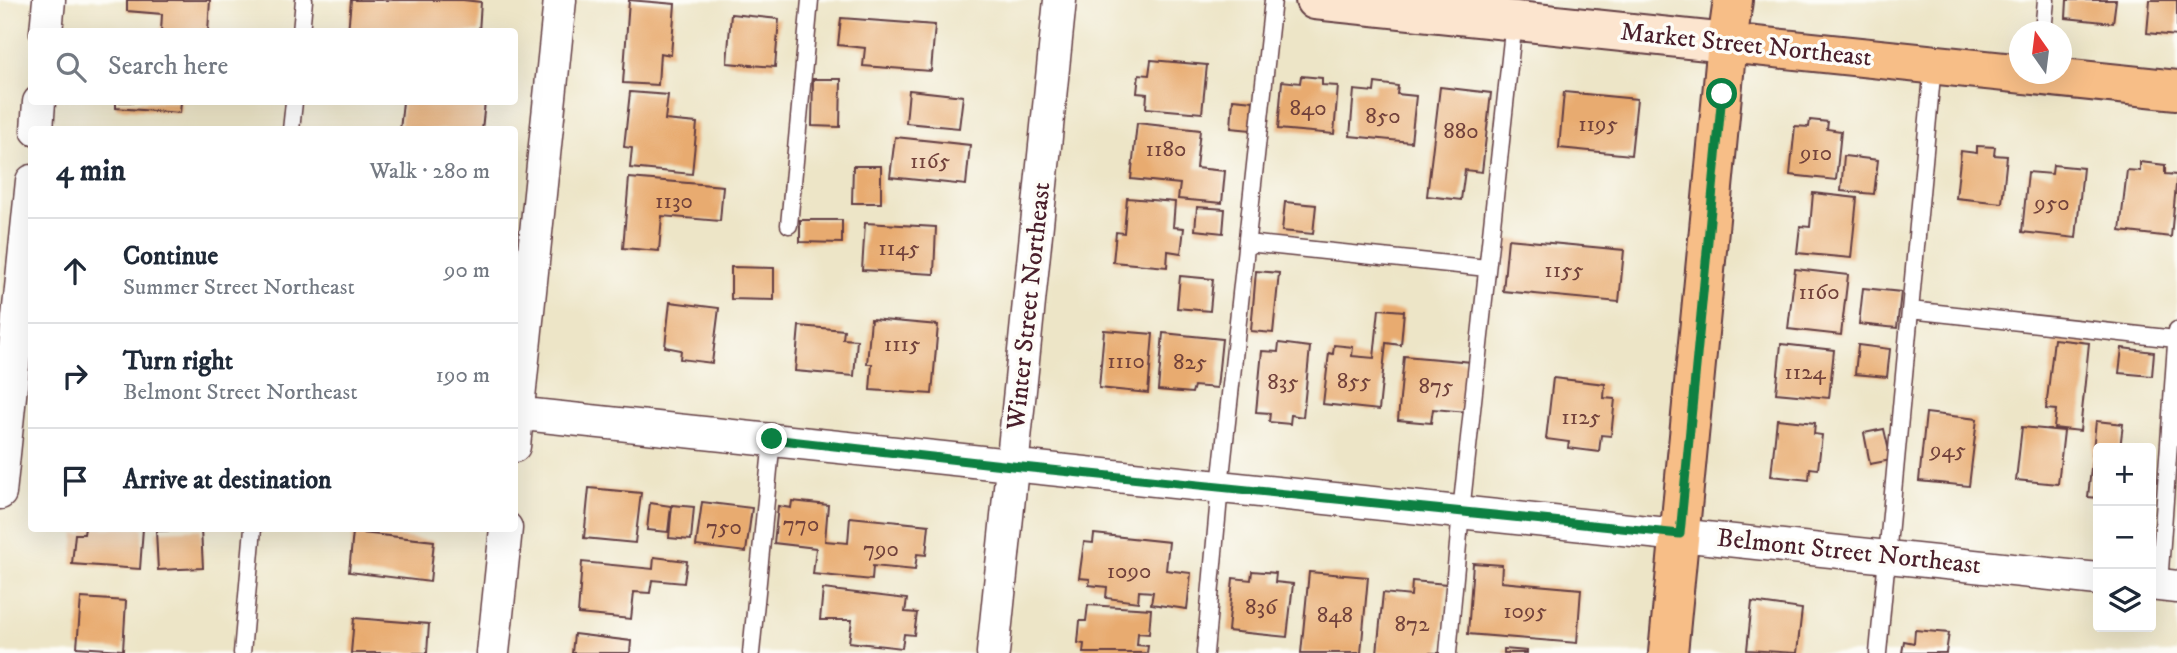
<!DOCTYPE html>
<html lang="en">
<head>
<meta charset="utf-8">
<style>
	:root { --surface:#fff; --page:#f6f6f7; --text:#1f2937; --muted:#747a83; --line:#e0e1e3 }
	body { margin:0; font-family:"IM FELL DW Pica",serif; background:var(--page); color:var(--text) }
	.controls { position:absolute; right:21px; bottom:21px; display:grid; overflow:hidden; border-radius:7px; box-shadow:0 7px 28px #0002 }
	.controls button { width:63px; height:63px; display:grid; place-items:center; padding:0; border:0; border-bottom:2px solid var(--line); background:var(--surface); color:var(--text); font:35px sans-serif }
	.compass { position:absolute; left:2009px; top:21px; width:63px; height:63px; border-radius:50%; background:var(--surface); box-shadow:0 7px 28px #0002; rotate:346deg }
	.stop { position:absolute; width:21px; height:21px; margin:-16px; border:5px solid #0b8043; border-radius:50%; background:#fff }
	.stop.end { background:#0b8043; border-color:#fff; box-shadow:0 2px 7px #0008 }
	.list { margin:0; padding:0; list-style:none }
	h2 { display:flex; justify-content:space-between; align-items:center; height:91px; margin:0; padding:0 28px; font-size:30px }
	h2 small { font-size:23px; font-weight:400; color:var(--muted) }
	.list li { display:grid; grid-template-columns:46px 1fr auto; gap:21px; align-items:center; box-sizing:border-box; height:105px; padding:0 28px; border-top:2px solid var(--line) }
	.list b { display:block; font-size:26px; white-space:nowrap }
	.list p { margin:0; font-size:23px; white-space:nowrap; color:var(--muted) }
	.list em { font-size:23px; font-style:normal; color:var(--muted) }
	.icon { flex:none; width:38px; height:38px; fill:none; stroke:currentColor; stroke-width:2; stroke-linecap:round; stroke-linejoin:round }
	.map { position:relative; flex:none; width:2177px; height:653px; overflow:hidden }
	.search { position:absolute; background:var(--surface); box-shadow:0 7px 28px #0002; left:28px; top:28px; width:490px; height:77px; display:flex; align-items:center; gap:18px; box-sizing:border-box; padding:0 24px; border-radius:7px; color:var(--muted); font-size:26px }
	.panel { position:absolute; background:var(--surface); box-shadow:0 7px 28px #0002; left:28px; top:126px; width:490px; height:406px; border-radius:7px }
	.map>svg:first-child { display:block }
	.building { fill:#e8ab6f }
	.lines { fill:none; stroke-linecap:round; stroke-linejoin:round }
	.lane-casing { stroke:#623d42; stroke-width:19 }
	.street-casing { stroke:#623d42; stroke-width:35 }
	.secondary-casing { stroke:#623d42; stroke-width:42 }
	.primary-casing { stroke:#623d42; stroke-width:42 }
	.lane { stroke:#fff; stroke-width:16 }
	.street { stroke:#fff; stroke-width:32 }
	.secondary { stroke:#fce5cf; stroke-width:38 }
	.primary { stroke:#f7be87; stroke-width:38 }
	.route { stroke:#0b8043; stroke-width:9 }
	.labels { text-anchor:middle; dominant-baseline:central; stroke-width:7; stroke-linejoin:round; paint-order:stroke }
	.number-label { font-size:23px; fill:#72423c }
	.street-label { font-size:26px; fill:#4a1f2b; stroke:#fdfcf7 }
</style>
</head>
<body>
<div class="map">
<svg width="2177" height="653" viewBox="0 0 2177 653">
	<rect width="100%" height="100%" fill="#fdfcf7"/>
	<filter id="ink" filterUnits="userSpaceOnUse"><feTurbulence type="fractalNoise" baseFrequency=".0143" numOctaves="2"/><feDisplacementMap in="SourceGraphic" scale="14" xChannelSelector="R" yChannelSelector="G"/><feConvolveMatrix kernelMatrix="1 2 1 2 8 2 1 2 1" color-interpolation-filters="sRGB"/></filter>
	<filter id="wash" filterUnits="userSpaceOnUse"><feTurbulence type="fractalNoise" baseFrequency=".00686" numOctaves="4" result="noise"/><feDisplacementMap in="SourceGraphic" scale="28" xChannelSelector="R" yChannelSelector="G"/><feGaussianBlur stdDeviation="1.57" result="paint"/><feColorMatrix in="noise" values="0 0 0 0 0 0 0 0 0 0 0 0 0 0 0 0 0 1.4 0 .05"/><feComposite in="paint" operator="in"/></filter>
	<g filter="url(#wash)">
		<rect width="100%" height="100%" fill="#ede5c7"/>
		<g id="blocks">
			<path class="building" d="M127,0H210L208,32H161L162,14L127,11Z
				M351,0H463L481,2L479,32H348Z
				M629,0L675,4L671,55L660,53L658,85L623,83Z
				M2067,0H2116L2113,23L2066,18Z
				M2150,0H2177V36L2147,33Z
				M731,14L779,19L775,67L727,63Z
				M841,18L935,25L931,71L863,66L865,48L838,45Z
				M1151,60L1207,65L1202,113L1146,108L1147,94L1137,93L1139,74L1149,75Z
				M1301,76L1322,78V85L1338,86L1334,134L1278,129L1282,81L1300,83Z
				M813,79H841L840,127L812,126Z
				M1375,83L1398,86L1397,94L1416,96L1411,142L1350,136L1354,90L1374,92Z
				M1440,87L1491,93L1482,172L1465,170L1461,200L1427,196Z
				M909,90L963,96L959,128L906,123Z
				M630,92L668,95L665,120L697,123L692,174L630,168L632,148L624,147Z
				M1564,92L1637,99L1631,155L1559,148Z
				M1233,99L1253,101L1251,130L1231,128Z
				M116,102H181L180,113L116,108Z
				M403,102H485L482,130H400Z
				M1810,120L1828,122L1827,129L1841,131L1836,180L1790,175L1795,126L1809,127Z
				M1137,123L1200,130L1196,168L1225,171L1222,203L1178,199L1180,184L1131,179Z
				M895,137L970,145L966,185L890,177Z
				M1977,146L1995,147L1994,155L2007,156L2002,203L1956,198L1961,151L1977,153Z
				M1844,156L1878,160L1874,194L1841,191Z
				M2140,162L2165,165V174L2177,175L2171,237L2120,231L2127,170L2140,171Z
				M2053,165L2083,168L2076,238L2022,232L2028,172L2052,174Z
				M853,166H881V203H852Z
				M629,178L723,186L720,221L662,216L659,251L623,248Z
				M1813,193L1857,198L1851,258L1797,253L1800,226L1810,227Z
				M1127,198L1175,202L1173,227L1184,228L1181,253L1168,251L1167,267L1113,262L1116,232L1124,233Z
				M1285,202L1316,205L1313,234L1282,231Z
				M1197,207L1225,209L1223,233L1195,230Z
				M800,220H842V243L800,242Z
				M865,223L936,227L934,274L862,270Z
				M1508,239L1624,250L1619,302L1503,291Z
				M731,267L774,268V300L731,299Z
				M1795,269L1848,275L1841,335L1788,329Z
				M1256,271L1279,273L1273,333L1251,331Z
				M1180,276L1213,279L1210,311L1177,308Z
				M1863,288L1901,292L1897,328L1859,324Z
				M670,302L719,308L712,363L680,359L681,350L665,347Z
				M1379,309L1404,311L1401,345L1386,343L1379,410L1323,404L1329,353L1333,354L1334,345L1353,347L1352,356L1374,358Z
				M871,319L938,325L932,394L870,390L872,364H867Z
				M799,326L844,330L843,339L857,340L854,376L795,371Z
				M1104,330L1153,334L1148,393L1099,388Z
				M1163,333L1222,339L1217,388L1194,386L1192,393L1158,390Z
				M2054,339L2089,343L2080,431L2054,428L2056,410L2046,409Z
				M1279,343L1310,347L1303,417L1291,415L1290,424L1269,422L1270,413L1256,412L1262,351L1278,352Z
				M1781,344L1834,350L1829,398L1776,393Z
				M1858,345L1890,349L1887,377L1855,374Z
				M2122,348L2154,352L2152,376L2119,373Z
				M1404,356L1472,362L1468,412L1433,409L1431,423L1398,420Z
				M1553,378L1605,384L1604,398L1615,399L1611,436L1601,435L1599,452L1568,448L1569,442L1546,439Z
				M1926,413L1977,419L1969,486L1919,481Z
				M1777,419L1815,423L1814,434L1822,435L1818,469L1810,468L1809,480L1771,476Z
				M2096,421L2123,424L2120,448H2098V498L2088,497Z
				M2022,427L2064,431L2058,484L2016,480Z
				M1884,429L1891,460L1870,464L1864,433Z
				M589,488L641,493L635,543L584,538Z
				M792,501L828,505L825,541L848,543L850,517L929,525L926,555L917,554L915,570L873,566L872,580L813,574L816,548L774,543L778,506L791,508Z
				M702,502L752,508L746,552L696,546Z
				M650,503L671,506L668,532L647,530Z
				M672,505L694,507L691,540L669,538Z
				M85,528H143L140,569L72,564L75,534H84Z
				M201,529L203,568L158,570L156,531Z
				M353,532L434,541L430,582L349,572Z
				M1094,534L1169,542L1166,570L1191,573L1187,609L1151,604L1153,592L1139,591L1138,602L1106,598L1107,587L1089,585L1090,579L1079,578L1084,542L1093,543Z
				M654,557L687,561L684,583L652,580L650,593L634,592L631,619L578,614L582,562L653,569Z
				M1473,563L1502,565L1501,582L1581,589L1577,643L1468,634Z
				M1252,571L1276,573L1275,582L1293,584L1287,637L1228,631L1233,578L1251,580Z
				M1309,572L1368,577L1361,653H1301Z
				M1412,581L1447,584L1440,653H1377L1383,593L1411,596Z
				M823,589L907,599L905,612L917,613L914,635L904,634L902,648L849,642L852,620H820Z
				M81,598L126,601L123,650L77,647Z
				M1752,602L1802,609L1797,653L1747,650Z
				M1088,605L1151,609L1149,634L1138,633L1137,645L1148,646L1147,653H1083L1084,644L1078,643L1080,621H1086Z
				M354,618L429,624L427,653H351Z
				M1915,630L1949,633L1946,653H1902L1904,641L1914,643Z
				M574,634L631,641L630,653H572Z
				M1504,649L1527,651V653H1504Z"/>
		</g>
	</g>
	<g filter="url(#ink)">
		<use href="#blocks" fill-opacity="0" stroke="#623d42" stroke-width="2"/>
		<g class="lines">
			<defs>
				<path id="lane" d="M301,32L304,0
					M2043,32L2046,0
					M291,130L294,102
					M789,225L810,0
					M1247,243L1487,268
					M1910,310L2176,339
					M2159,585L2177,330
					M242,653L253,528
					M751,653L772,439
					M1205,653L1220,486L1273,0
					M1448,653L1461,512L1514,21
					M1878,653L1933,65"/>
				<path id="street" d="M46,32L49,0
					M37,130L39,102
					M514,413L2098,579
					M514,446L560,0
					M0,493L32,181
					M2151,584L2177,587
					M493,653L506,528
					M993,653L1060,0"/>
				<path id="secondary" d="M1315,0L1727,43"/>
				<path id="primary" d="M1727,43L2177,90
					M1668,653L1727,43L1733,0"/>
			</defs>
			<use href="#lane" class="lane-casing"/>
			<use href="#street" class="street-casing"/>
			<use href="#secondary" class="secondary-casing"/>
			<use href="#primary" class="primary-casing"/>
			<use href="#lane" class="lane"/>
			<use href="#street" class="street"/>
			<use href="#secondary" class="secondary"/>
			<use href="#primary" class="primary"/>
		</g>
	</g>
	<g class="lines" filter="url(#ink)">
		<path class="route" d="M772,439L1012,466L1680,534L1722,94"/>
	</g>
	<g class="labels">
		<g class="number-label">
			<text x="1308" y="108">840</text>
			<text x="1383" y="116">850</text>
			<text x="1598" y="124">1195</text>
			<text x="1461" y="131">880</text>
			<text x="1166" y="149">1180</text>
			<text x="1816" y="153">910</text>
			<text x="930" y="161">1165</text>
			<text x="674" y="201">1130</text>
			<text x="2052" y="203">950</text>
			<text x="899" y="248">1145</text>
			<text x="1564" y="270">1155</text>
			<text x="1819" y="292">1160</text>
			<text x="902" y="344">1115</text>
			<text x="1126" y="361">1110</text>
			<text x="1190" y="362">825</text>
			<text x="1805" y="372">1124</text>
			<text x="1354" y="381">855</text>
			<text x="1283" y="382">835</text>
			<text x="1436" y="386">875</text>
			<text x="1581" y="417">1125</text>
			<text x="1948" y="450">945</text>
			<text x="801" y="524">770</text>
			<text x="724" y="527">750</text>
			<text x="881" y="549">790</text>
			<text x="1129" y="571">1090</text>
			<text x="1261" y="607">836</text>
			<text x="1525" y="611">1095</text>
			<text x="1335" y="615">848</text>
			<text x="1412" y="624">872</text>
		</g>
		<g class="street-label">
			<text transform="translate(1746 45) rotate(6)">Market Street Northeast</text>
			<text transform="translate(1029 306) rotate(-84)">Winter Street Northeast</text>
			<text transform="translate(1849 552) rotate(6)">Belmont Street Northeast</text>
		</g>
	</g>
</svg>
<div class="controls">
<button>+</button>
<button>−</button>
<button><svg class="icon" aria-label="layers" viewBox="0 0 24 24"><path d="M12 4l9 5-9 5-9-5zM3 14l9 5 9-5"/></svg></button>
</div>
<svg class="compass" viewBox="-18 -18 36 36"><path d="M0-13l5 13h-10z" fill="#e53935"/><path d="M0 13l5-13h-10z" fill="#747a83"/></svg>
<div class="stop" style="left:1722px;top:94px"></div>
<div class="stop end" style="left:772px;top:439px"></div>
<div class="search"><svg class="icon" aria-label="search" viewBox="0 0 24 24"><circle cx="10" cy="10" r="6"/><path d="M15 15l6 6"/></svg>Search here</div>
<section class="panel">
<h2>4 min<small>Walk · 280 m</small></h2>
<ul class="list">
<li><svg class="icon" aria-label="ahead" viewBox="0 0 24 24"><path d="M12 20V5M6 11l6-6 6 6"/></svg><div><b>Continue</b><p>Summer Street Northeast</p></div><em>90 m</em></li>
<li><svg class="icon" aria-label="right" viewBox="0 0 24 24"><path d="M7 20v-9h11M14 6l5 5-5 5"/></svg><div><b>Turn right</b><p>Belmont Street Northeast</p></div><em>190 m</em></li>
<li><svg class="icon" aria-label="arrive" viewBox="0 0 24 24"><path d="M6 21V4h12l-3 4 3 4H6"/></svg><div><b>Arrive at destination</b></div></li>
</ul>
</section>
</div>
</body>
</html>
